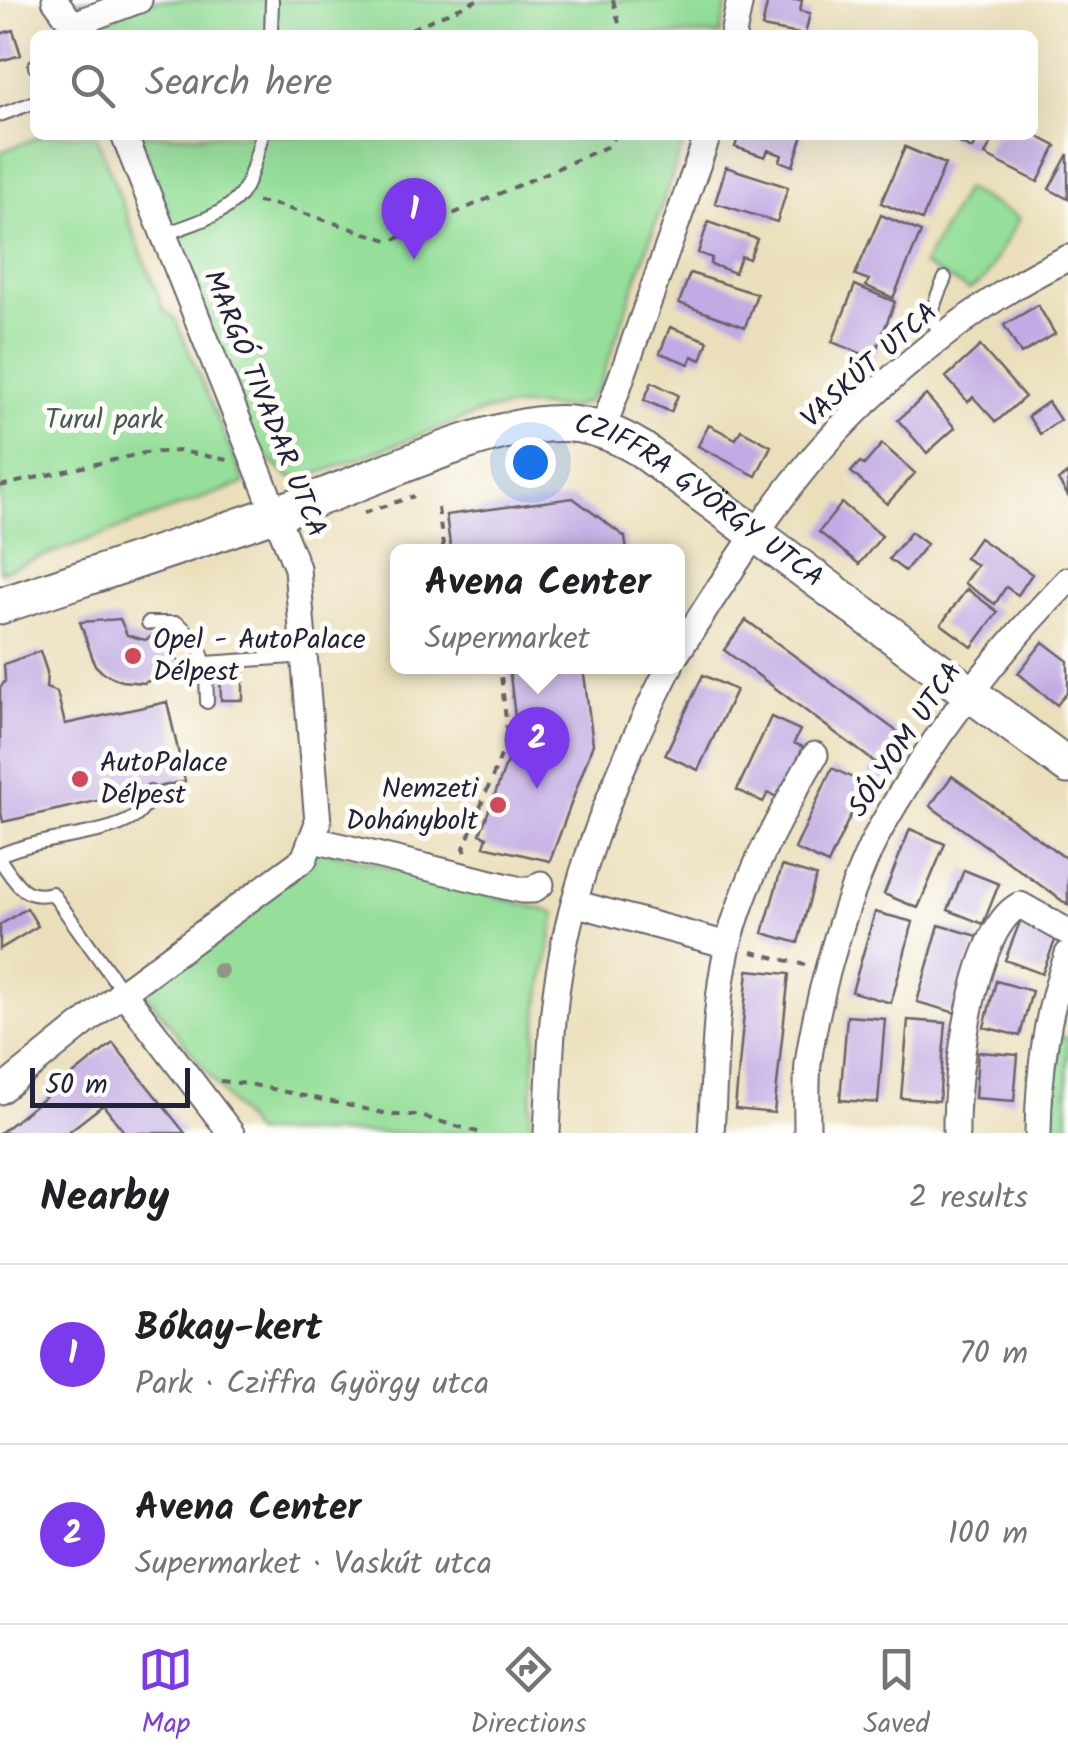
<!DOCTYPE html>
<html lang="en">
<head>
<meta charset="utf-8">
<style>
	:root { --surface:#fff; --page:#f2f2f2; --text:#202124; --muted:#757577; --line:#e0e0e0; --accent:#7c3aed }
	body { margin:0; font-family:Kalam,sans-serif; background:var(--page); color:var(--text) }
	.scale { position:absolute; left:30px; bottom:25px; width:160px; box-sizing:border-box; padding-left:10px; border:5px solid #22223b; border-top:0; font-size:28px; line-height:35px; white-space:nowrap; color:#22223b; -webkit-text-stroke:8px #fdfcf7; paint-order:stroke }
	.you { position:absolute; left:530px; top:462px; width:35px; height:35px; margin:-25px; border:8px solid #fff; border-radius:50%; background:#1a73e8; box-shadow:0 0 0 15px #1a73e833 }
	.badge { display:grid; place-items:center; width:65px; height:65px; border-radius:50%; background:var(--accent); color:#fff; font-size:32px; font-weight:700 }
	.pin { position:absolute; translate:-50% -82px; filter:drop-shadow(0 2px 5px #0008) }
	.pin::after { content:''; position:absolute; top:52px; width:35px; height:30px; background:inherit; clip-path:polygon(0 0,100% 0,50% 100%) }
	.popup { position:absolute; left:390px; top:544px; width:295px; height:130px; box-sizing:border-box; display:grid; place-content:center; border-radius:15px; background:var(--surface); filter:drop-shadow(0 2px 8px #0005); font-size:32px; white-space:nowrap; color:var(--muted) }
	.popup b { font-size:38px; color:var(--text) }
	.popup::after { content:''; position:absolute; left:50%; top:100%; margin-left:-20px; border:20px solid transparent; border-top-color:var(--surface) }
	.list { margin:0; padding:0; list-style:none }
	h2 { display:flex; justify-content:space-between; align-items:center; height:130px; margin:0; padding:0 40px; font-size:42px }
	h2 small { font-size:32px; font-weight:400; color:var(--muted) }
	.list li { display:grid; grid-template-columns:65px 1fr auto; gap:30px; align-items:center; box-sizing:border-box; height:180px; padding:0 40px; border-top:2px solid var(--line) }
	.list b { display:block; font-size:38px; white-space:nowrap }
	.list p { margin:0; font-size:32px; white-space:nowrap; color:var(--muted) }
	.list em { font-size:32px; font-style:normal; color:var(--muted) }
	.icon { flex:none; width:55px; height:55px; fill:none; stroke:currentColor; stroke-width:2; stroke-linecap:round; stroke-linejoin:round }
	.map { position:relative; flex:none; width:1068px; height:1133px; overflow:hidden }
	.search { position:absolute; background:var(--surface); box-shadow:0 10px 40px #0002; left:30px; right:30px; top:30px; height:110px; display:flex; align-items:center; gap:25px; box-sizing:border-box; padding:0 35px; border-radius:15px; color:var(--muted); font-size:38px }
	.sheet { height:490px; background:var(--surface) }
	nav { display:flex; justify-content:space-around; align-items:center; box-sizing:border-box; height:140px; border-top:2px solid var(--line); background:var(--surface); font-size:28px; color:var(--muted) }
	nav a { display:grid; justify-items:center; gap:5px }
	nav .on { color:var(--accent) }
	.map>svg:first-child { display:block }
	.green { fill:#95df9a; stroke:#5c806a; stroke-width:2.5 }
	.building { fill:#c1abe4 }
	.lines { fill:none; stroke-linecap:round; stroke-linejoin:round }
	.lane-casing { stroke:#686468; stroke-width:16 }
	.street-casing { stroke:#686468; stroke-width:29 }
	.secondary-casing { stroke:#686468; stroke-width:39 }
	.path { stroke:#686468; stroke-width:4; stroke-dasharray:8 8; stroke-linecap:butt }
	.lane { stroke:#fff; stroke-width:12 }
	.street { stroke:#fff; stroke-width:25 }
	.secondary { stroke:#fff; stroke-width:35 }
	.tree { fill:#8f9685 }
	.poi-dot { fill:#d1495b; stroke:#fdfcf7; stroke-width:4 }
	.labels { text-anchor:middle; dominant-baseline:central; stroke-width:10; stroke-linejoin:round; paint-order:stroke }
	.street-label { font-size:28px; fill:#22223b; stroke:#fdfcf7 }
	.park-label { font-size:28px; fill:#445b58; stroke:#fdfcf7 }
	.poi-label { font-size:28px; fill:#22223b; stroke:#fdfcf7; text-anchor:start }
</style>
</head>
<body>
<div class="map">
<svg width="1068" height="1133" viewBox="0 0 1068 1133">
	<rect width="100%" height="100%" fill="#fdfcf7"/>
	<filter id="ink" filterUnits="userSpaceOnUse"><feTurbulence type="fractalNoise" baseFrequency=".01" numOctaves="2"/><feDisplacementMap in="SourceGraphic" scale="20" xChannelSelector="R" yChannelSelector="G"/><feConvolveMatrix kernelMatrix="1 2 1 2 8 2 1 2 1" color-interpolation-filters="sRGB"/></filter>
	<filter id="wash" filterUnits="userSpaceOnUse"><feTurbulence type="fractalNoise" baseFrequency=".0048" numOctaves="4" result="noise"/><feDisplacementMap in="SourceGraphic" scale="40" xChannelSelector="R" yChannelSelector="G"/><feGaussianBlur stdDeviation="2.25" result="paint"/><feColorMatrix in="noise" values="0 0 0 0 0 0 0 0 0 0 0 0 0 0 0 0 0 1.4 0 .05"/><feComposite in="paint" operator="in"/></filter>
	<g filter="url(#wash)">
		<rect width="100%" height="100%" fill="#ebdfbb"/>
		<path class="green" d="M78,0H728L720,35H100Z
			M44,135H96L163,309L175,319L245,483L0,572V152Z
			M139,135H686L600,385L587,402L567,408L524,406L485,411L306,478L288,477L253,444Z
			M965,189L1019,218L985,279L969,290L923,265Z
			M312,847L556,913L538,1009L529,1133H254L137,982Z
			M1055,1035L1068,1038V1133H1049Z"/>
		<g id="blocks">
			<path class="building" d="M768,0H802L800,11L810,13L805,35L762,27Z
				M13,30L21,55L0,61V34Z
				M739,135H803L793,166L780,161L782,155L768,150L765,157L735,147Z
				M943,135H979L972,149Z
				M995,135H1035L1056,146L1038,182L985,155Z
				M905,147L945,164L922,220L881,203Z
				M1068,154V199L1049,189Z
				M726,167L788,187L777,222L715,203Z
				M881,215L921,232L893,298L866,286L869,280L855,275Z
				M708,222L757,239L749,259L741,256L735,273L710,264L712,258L698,253Z
				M690,273L757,294L745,327L679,303Z
				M855,285L895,302L873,358L832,342Z
				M1038,305L1055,334L1021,354L1004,325Z
				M670,327L708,341L701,360L692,356L689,364L660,353Z
				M980,346L1025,397L996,422L973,397L968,402L946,377Z
				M652,382L678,395L671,412L644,400Z
				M926,395L955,428L927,453L898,420Z
				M1048,402L1060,420L1040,434L1028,416Z
				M709,425L736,439L741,430L771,446L756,476L698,446Z
				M882,444L915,473L887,504L851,472L860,462L864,465Z
				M1068,473V496L1058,480Z
				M573,498L625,537L627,552H451L446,515Z
				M842,503L882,536L859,564L819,532Z
				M911,532L927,544L905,571L889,559Z
				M979,538L1032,574L1018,595L1006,587L995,604L964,583L977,565L965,558Z
				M967,589L998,612L972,647L941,624Z
				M120,619L127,635L145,640L154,635L183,666L144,683L121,681L103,673L95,665L80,622Z
				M746,620L899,733L876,763L724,650Z
				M1043,642L1068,661V691L1057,705L1018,673Z
				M40,651L47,672L46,688L57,692L65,724L167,702L185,781L3,822L0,807V688L5,681L4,664Z
				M509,666H583L593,744L550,861L484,846L487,837L480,834L517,735Z
				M243,670V700H221L220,671Z
				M703,675L736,690L698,770L665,755Z
				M771,717L800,730L794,743L803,747L780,798L768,793L763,802L737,790Z
				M878,762L890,770L878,787L866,778Z
				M832,768L865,784L828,864L795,849Z
				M952,776L1068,860V905L930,806Z
				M910,829L945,844L918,908L884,894Z
				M782,866L816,876L798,943L763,933Z
				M964,870L999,884L983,924L948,910Z
				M27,908L38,926L0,949V925Z
				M875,912L913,922L891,1003L852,992Z
				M1021,919L1058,933L1042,974L1005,960Z
				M939,925L978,936L956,1013L917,1002Z
				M748,970L789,974L774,1113L735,1109Z
				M996,981L1032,991L1020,1036L984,1027Z
				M847,1016L885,1019L878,1103L840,1100Z
				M908,1020L946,1023L939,1101L901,1098Z
				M113,1043L185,1133H125L103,1105L67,1133H0Z
				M978,1052L1018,1055L1014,1101L975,1098Z"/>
		</g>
	</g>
	<g filter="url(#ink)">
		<use href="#blocks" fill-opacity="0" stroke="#686468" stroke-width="2.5"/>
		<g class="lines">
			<defs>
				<path id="lane" d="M271,35L272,0
					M35,65V67
					M0,115L35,102
					M163,235C189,224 231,215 245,188C253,172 257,152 262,135
					M943,337C925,316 935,301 945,278
					M148,623H177C207,644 206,668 207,702
					M206,663L307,656
					M0,855C39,837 102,837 133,818C143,811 147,804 150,792
					M0,860C15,881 23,901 52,893L123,992"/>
				<path id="street" d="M55,0L80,35
					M74,24L139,0
					M733,35L740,0
					M603,429L708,135
					M677,653C720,587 762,519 812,459C877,383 977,300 1068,258
					M314,840L521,890H533L541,884
					M574,903L728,945
					M123,992L231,1133
					M0,1091L123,992L304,859L318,823L297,568L124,135
					M547,1133C550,1080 550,1026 559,973C575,869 622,760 670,666
					M711,1133C715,1074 714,1007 727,950C742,884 781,813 815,755
					M807,1133C807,1110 806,1087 808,1064C817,996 849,883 883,824C933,736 998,652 1068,580
					M956,1133C955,1083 972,928 1020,905L1068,932
					M1038,1133C1039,1071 1046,1013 1068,954"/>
				<g id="secondary">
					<path id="s1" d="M0,606C108,570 217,535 324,496C390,472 479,429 547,424C582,421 611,431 641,449L1068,766"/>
				</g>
			</defs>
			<use href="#lane" class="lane-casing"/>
			<use href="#street" class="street-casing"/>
			<use href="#secondary" class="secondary-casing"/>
			<path class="path" d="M613,0L622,35
				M397,35L477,0
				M257,202L277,205L391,241L606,147L616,135
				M0,486L144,453L180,451L228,460
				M438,508L444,552
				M364,513L414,496
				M466,852L464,848L508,738L500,666
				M752,952L805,965
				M220,1081L249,1084L393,1115H417L481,1133"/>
			<use href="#lane" class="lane"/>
			<use href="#street" class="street"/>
			<use href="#secondary" class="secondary"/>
		</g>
		<circle class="tree" cx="220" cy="971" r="8"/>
	</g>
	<g class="poi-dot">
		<circle cx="133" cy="656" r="10"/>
		<circle cx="80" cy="779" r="10"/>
		<circle cx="498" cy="805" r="10"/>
	</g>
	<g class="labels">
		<g class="street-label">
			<text transform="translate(870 366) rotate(-42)">VASKÚT UTCA</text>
			<text transform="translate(264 404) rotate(68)">MARGÓ TIVADAR UTCA</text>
			<text stroke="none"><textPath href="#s1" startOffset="752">CZIFFRA GYÖRGY UTCA</textPath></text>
			<text transform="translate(906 740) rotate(-56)">SÓLYOM UTCA</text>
		</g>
		<g class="park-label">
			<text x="104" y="420">Turul park</text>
		</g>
		<g class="poi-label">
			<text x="153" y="640">Opel - AutoPalace<tspan x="153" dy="32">Délpest</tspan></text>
			<text x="100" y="763">AutoPalace<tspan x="100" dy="32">Délpest</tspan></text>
			<text x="478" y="789" text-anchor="end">Nemzeti<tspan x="478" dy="32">Dohánybolt</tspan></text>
		</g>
	</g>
</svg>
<div class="scale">50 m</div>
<div class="you"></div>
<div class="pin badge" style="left:414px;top:260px">1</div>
<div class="pin badge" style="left:537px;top:789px">2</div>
<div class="popup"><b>Avena Center</b>Supermarket</div>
<div class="search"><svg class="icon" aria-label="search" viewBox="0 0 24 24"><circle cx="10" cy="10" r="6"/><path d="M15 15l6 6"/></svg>Search here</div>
</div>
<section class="sheet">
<h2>Nearby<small>2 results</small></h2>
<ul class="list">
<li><span class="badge">1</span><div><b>Bókay-kert</b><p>Park · Cziffra György utca</p></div><em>70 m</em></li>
<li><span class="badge">2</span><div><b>Avena Center</b><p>Supermarket · Vaskút utca</p></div><em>100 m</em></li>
</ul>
</section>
<nav>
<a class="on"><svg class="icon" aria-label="map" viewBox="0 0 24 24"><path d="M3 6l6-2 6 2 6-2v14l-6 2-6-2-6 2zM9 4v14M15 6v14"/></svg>Map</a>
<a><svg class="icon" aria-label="directions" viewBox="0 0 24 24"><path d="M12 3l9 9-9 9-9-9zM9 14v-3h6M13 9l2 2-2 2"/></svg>Directions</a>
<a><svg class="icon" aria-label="saved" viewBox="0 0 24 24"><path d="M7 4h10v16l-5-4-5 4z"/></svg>Saved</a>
</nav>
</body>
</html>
